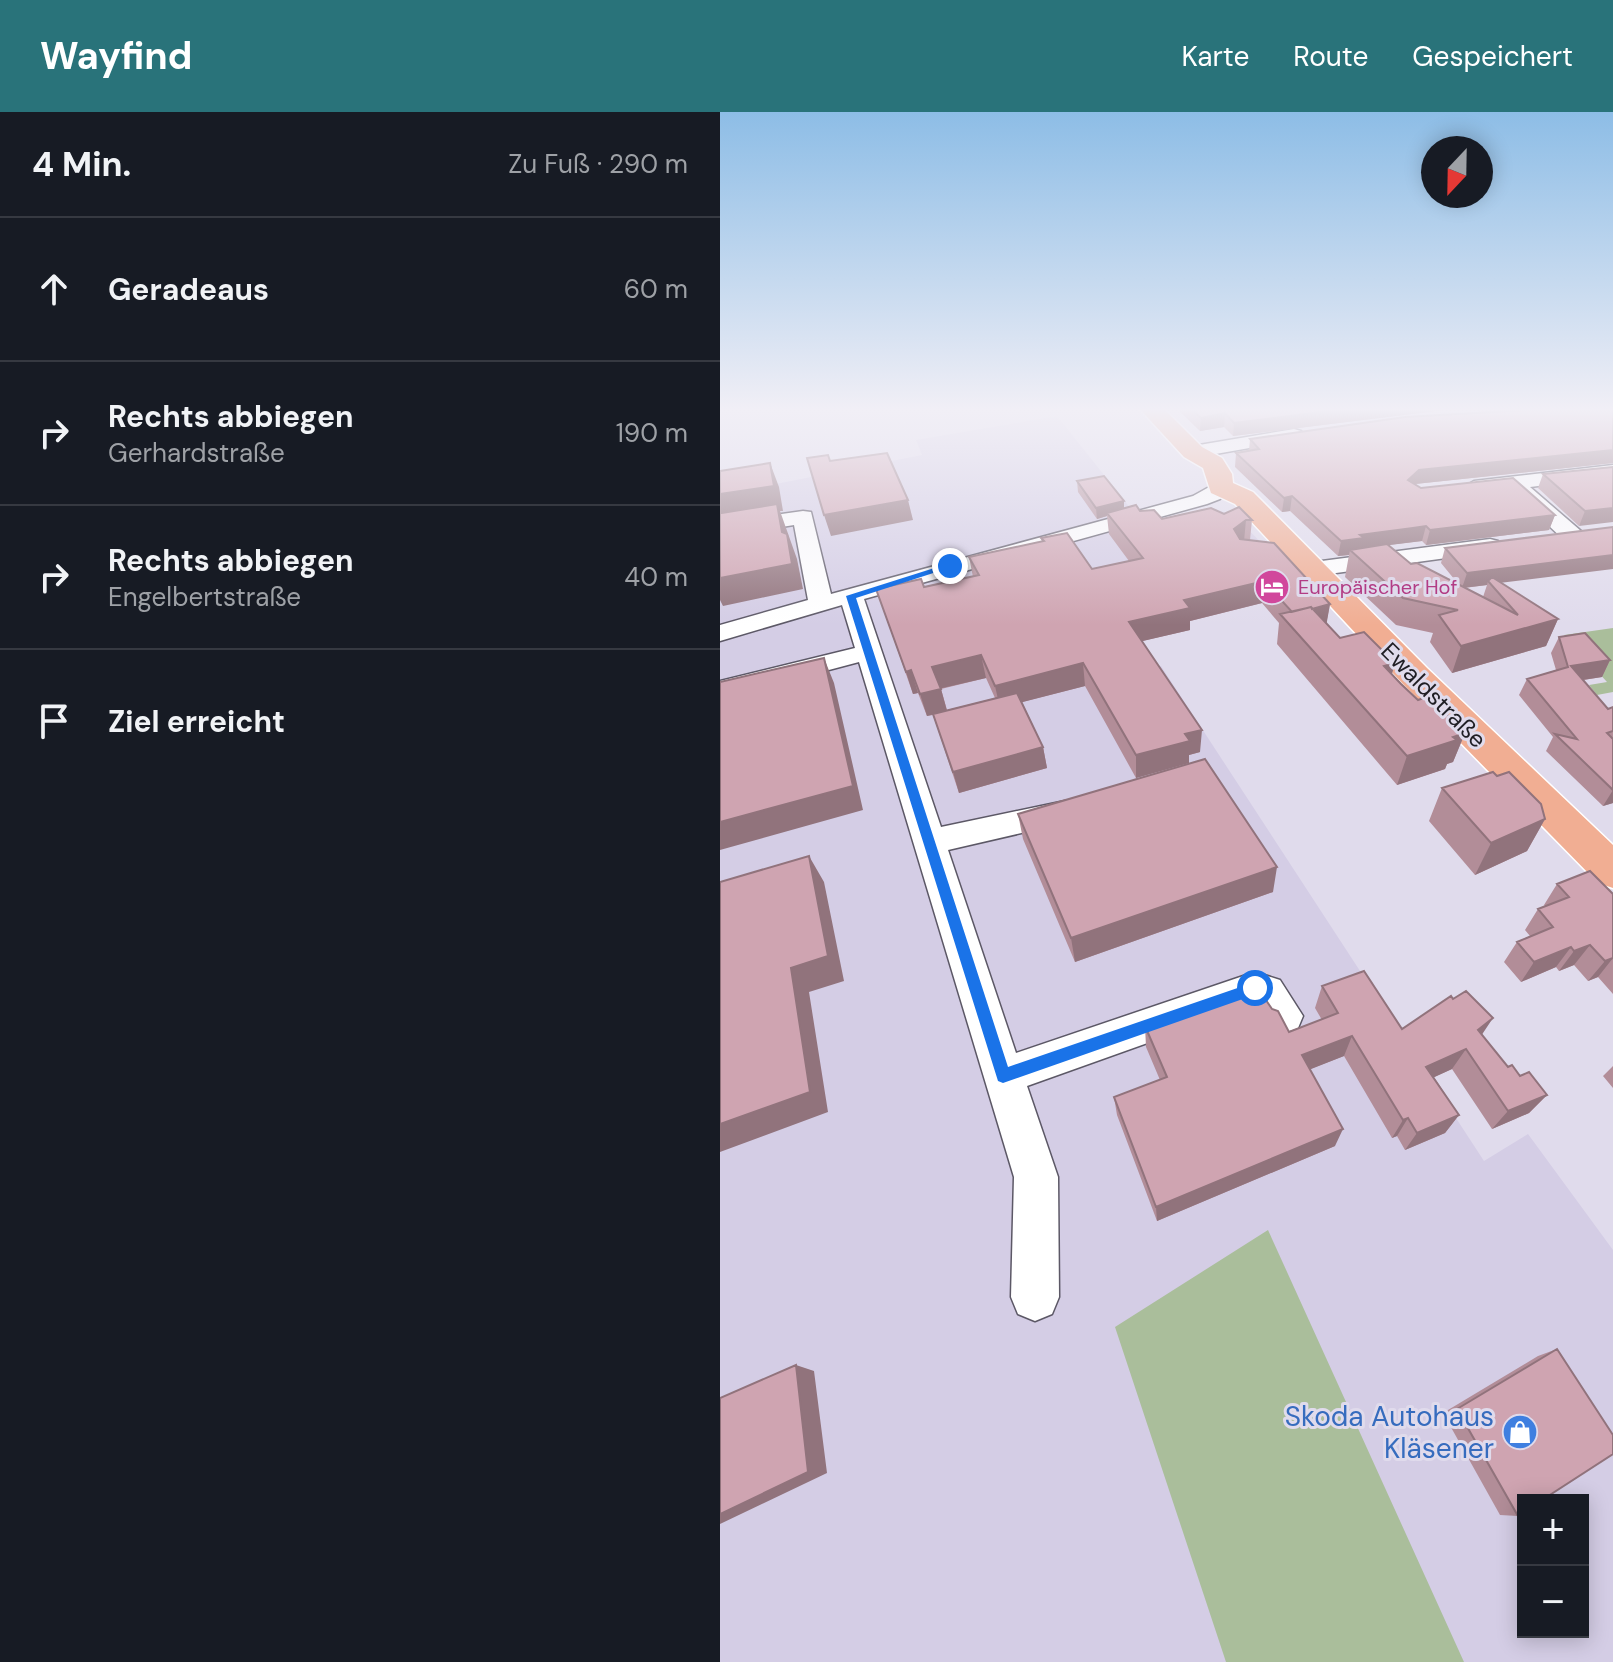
<!DOCTYPE html>
<html lang="de">
<head>
<meta charset="utf-8">
<style>
	:root { --surface:#171b24; --page:#242831; --text:#f1f3f6; --muted:#9ea1a6; --line:#363941; --accent:#29737a }
	body { margin:0; font-family:"DM Sans",sans-serif; background:var(--page); color:var(--text) }
	.controls { position:absolute; right:24px; bottom:24px; display:grid; overflow:hidden; border-radius:0px; box-shadow:0 4px 20px #0003 }
	.controls button { width:72px; height:72px; display:grid; place-items:center; padding:0; border:0; border-bottom:2px solid var(--line); background:var(--surface); color:var(--text); font:40px sans-serif }
	.compass { position:absolute; left:701px; top:24px; width:72px; height:72px; border-radius:50%; background:var(--surface); box-shadow:0 4px 20px #0003; rotate:202deg }
	.stop { position:absolute; width:24px; height:24px; margin:-18px; border:6px solid #1a73e8; border-radius:50%; background:#fff }
	.stop.end { background:#1a73e8; border-color:#fff; box-shadow:0 2px 8px #0008 }
	.list { margin:0; padding:0; list-style:none }
	h2 { display:flex; justify-content:space-between; align-items:center; height:104px; margin:0; padding:0 32px; font-size:34px }
	h2 small { font-size:26px; font-weight:400; color:var(--muted) }
	.list li { display:grid; grid-template-columns:52px 1fr auto; gap:24px; align-items:center; box-sizing:border-box; height:144px; padding:0 32px; border-top:2px solid var(--line) }
	.list b { display:block; font-size:30px; white-space:nowrap }
	.list p { margin:0; font-size:26px; white-space:nowrap; color:var(--muted) }
	.list em { font-size:26px; font-style:normal; color:var(--muted) }
	.icon { flex:none; width:44px; height:44px; fill:none; stroke:currentColor; stroke-width:2; stroke-linecap:round; stroke-linejoin:round }
	.map { position:relative; flex:none; width:893px; height:1550px; overflow:hidden }
	header { display:flex; align-items:center; gap:48px; box-sizing:border-box; height:112px; padding:0 40px; background:var(--accent); color:#fff }
	header strong { font-size:38px }
	nav { display:flex; gap:44px; margin-inline-start:auto; font-size:28px }
	main { display:flex }
	aside { flex:1; background:var(--surface) }
	.map>svg:first-child { display:block }
	.built { fill:#d4cde5; fill-rule:evenodd }
	.green { fill:#aabe9b }
	.lines { fill:none; stroke-linecap:round; stroke-linejoin:round }
	.minor-casing { stroke:#5c5866; stroke-width:3 }
	.major-casing { stroke:#fff; stroke-width:3 }
	.minor { fill:#fff; fill-rule:evenodd }
	.major { fill:#f1ae93; fill-rule:evenodd }
	.wall { fill:#b28d98; fill-rule:evenodd }
	.shaded-wall { fill:#91737c }
	.building { fill:#cfa4b1; stroke:#91737c; stroke-width:2 }
	.route { fill:#1a73e8 }
	.labels { text-anchor:middle; dominant-baseline:central; stroke-width:6; stroke-linejoin:round; paint-order:stroke }
	.far-hotel-label { font-size:20px; fill:#b23c85; stroke:#e0dbec; text-anchor:start }
	.street-label { font-size:24px; fill:#1f1e24; stroke:#e0dbec }
	.near-shop-label { font-size:28px; fill:#366cbe; stroke:#e0dbec; text-anchor:end }
</style>
</head>
<body>
<header>
<strong>Wayfind</strong>
<nav><a>Karte</a><a>Route</a><a>Gespeichert</a></nav>
</header>
<main>
<aside>
<h2>4 Min.<small>Zu Fuß · 290 m</small></h2>
<ul class="list">
<li><svg class="icon" aria-label="ahead" viewBox="0 0 24 24"><path d="M12 20V5M6 11l6-6 6 6"/></svg><div><b>Geradeaus</b></div><em>60 m</em></li>
<li><svg class="icon" aria-label="right" viewBox="0 0 24 24"><path d="M7 20v-9h11M14 6l5 5-5 5"/></svg><div><b>Rechts abbiegen</b><p>Gerhardstraße</p></div><em>190 m</em></li>
<li><svg class="icon" aria-label="right" viewBox="0 0 24 24"><path d="M7 20v-9h11M14 6l5 5-5 5"/></svg><div><b>Rechts abbiegen</b><p>Engelbertstraße</p></div><em>40 m</em></li>
<li><svg class="icon" aria-label="arrive" viewBox="0 0 24 24"><path d="M6 21V4h12l-3 4 3 4H6"/></svg><div><b>Ziel erreicht</b></div></li>
</ul>
</aside>
<div class="map">
<svg width="893" height="1550" viewBox="0 0 893 1550">
	<rect width="100%" height="100%" fill="#e0dbec"/>
	<path class="built" d="M337,304L423,412L486,397L512,401L561,451L389,490L426,557L441,554L764,1049L808,1022L893,1138V1550H0V383L202,343L196,328ZM803,1388H863V1520H803Z"/>
	<path class="green" d="M893,516V580L877,583L869,573L887,570L844,523Z
		M548,1118L744,1550H506L395,1215Z"/>
	<g class="lines">
		<defs>
			<path id="minor" d="M574,317L581,319L583,323L581,327L473,346L463,340L473,334Z
				M893,353V365L810,375L861,419L864,424L853,431L845,429L790,377L754,381L744,375L754,369Z
				M500,369L510,375L500,387L487,392L144,487L221,715L345,689L356,692L361,700L356,708L345,711L228,738L296,941L535,860L560,868L583,904L578,916L564,921L550,916L534,893L307,974L338,1065L339,1185L332,1202L315,1209L298,1202L291,1185L294,1065L139,550L0,587V569L135,536L122,493L0,529V513L88,488L74,413L18,422L7,415L18,408L83,399L91,400L111,482L473,384Z
				M770,427L778,429L781,434L778,439L594,464L586,462L582,457L586,452L594,450Z"/>
			<path id="major" d="M419,296H443L482,335L502,346L512,362L513,371L533,380L707,556L893,733V776L878,771L683,572L515,392L491,381L483,356L464,345Z"/>
		</defs>
		<use href="#minor" class="minor-casing"/>
		<use href="#major" class="major-casing"/>
		<use href="#minor" class="minor"/>
		<use href="#major" class="major"/>
	</g>
	<path class="wall" d="M456,296H752L716,299L513,324L504,315L480,319Z
		M893,296V351L695,372L701,376L835,403L829,418L706,433L702,429L668,433L691,452L739,473L721,451L725,436L838,507L826,534L732,561L710,530L713,521L676,513L625,465L629,443L618,444L570,399L562,400L515,355L516,341L529,339L530,327ZM767,473L763,485L744,476Z
		M893,355L859,414L818,376L823,362Z
		M357,369L404,389V396L420,399L442,407L504,402L532,408L530,428L610,492L606,512L620,526L672,562L698,588L745,621L733,650L727,652L725,657L677,673L557,532L559,511L542,491L470,509V518L422,529L480,640L469,643V651L416,666L365,574L302,590L323,635L327,656L239,681L213,603L207,604L198,581L193,582L156,477L204,475L253,465L249,445L322,430L321,426L372,457L409,449L389,422L387,404L377,407L358,380ZM266,566L275,586L227,598L221,577Z
		M839,525L890,548L882,565L863,568L888,597L893,595V691L883,694L826,639L833,625L799,583L807,567L836,558L831,541Z
		M722,676L825,707L807,739L755,763L709,709Z
		M298,702L553,780L355,850L303,727Z
		M837,772L893,782V882L878,865L868,869L854,853L839,859L836,855L801,870L784,850L797,830L810,824L805,818L818,797L825,794L824,793Z
		M602,874L682,917L762,923L788,955L827,983L809,1001L772,1017L732,957L714,965L739,1003L725,1021L685,1038L677,1024L672,1026L624,944L590,957L615,1034L437,1109L397,1003L394,985L440,968L426,935L425,914L569,920L602,908L595,896Z
		M893,954V976L883,964Z
		M837,1237L798,1404L780,1403L723,1301L818,1244Z"/>
	<path class="shaded-wall" d="M633,296H716V299L513,324L514,311Z
		M505,301L504,315L480,319L481,306Z
		M893,338V351L695,372L688,368L699,358Z
		M50,351L59,375L63,399H60L77,447L83,477L3,494L0,488V466L62,420L0,416V382Z
		M572,384L570,399L562,400L564,386Z
		M188,388L193,408L111,424L104,403Z
		M404,389V400L387,401V404L377,407L376,396Z
		M893,396V410L859,414L865,399Z
		M835,403L829,418L706,433L710,418Z
		M526,408L524,429L512,438L514,417Z
		M706,414L702,429L630,438L629,443L618,444L621,429L640,423Z
		M893,443V457L771,472L768,469L767,473L742,476L747,461Z
		M544,469L542,491L470,509V518L410,532L409,510L464,488Z
		M610,492L606,515L574,502Z
		M838,507L826,534L732,561L741,534Z
		M261,543L266,566L218,577L212,555Z
		M104,546L114,571L143,698L0,738V710Z
		M890,548L882,565L843,571L851,554Z
		M363,551L365,574L280,596L275,574Z
		M675,551L667,580L664,554Z
		M191,558L198,581L193,582L186,560Z
		M221,577L227,599L207,604L200,582Z
		M482,618L480,640L469,643V651L416,666V643L465,622Z
		M745,621L733,650L727,652L725,657L677,673L687,644Z
		M323,635L327,656L239,681L233,660Z
		M893,678V691L883,694Z
		M825,707L807,739L755,763L771,731Z
		M89,744L104,770L124,869L89,880L108,1000L0,1040V1012L71,856Z
		M557,755L553,780L355,850L351,826Z
		M870,833L854,853L839,859L854,839Z
		M851,835L836,855L801,870L814,850Z
		M893,846L878,865L868,869L885,849Z
		M773,906L759,927L746,937L732,957L695,974L706,955Z
		M632,924L624,944L576,963L582,943Z
		M827,983L809,1001L772,1017L788,999Z
		M739,1003L725,1021L685,1038L697,1021Z
		M688,1006L677,1024L672,1026L683,1008Z
		M623,1017L615,1034L437,1109L436,1095Z
		M76,1253L94,1259L107,1361L0,1412V1402Z"/>
	<path class="building" d="M470,296H633L514,311L505,301L481,306Z
		M842,296H893V338L699,358L688,368L701,376L793,366L835,403L710,418L706,414L693,416L640,423L644,426L621,429L572,384L564,386L516,341L539,337L530,327L685,305Z
		M167,341L188,388L104,403L87,346L108,343L110,349Z
		M50,351L54,374L0,382V359Z
		M893,355V396L865,399L823,362Z
		M384,364L404,389L376,396L357,369Z
		M57,392L62,420L67,422L72,452L0,466V400L2,401Z
		M416,393L420,399L434,398L442,407L491,396L504,402L519,395L532,408H526L514,417L520,427L554,431L610,492L592,497L591,495L572,500L544,469L464,488L470,496L409,510L482,618L465,622L470,629L416,643L363,551L275,574L261,543L212,555L221,577L200,582L191,558L186,560L156,477L201,467L204,475L259,463L249,445L324,429L321,426L347,421L372,457L423,446L387,401Z
		M893,415V443L747,461L725,436Z
		M667,432L691,452L697,451L798,503L768,469L772,465L838,507L741,534L719,503L738,498L683,486L630,438Z
		M591,495L620,526L644,520L675,551L664,554L681,572L698,588L709,584L745,621L733,625L737,628L687,644L560,502Z
		M865,521L890,548L851,554L888,597L893,595V619L887,621L893,627V678L835,622L857,627L807,567L848,555L839,525Z
		M104,546L133,674L0,710V570Z
		M297,581L323,635L233,660L213,602Z
		M485,647L557,755L351,826L298,702Z
		M773,660L777,664L789,660L821,692L825,707L771,731L722,676Z
		M89,744L108,844L71,856L90,980L0,1012V770Z
		M870,759L893,782V846L885,849L870,833L854,839L851,835L814,850L797,830L833,815L818,797L849,785L837,772Z
		M644,859L682,917L731,884L733,887L746,879L773,906L758,918L788,955L792,953L800,964L809,960L827,983L788,999L746,937L706,955L739,1003L697,1021L688,1006L683,1008L632,924L582,943L623,1017L436,1095L394,985L447,965L425,914L537,875L552,897L558,899L569,920L618,901L602,874Z
		M837,1237L893,1323V1342L822,1388H803V1401L798,1404L737,1297Z
		M76,1253L88,1360L0,1402V1286Z"/>
	<linearGradient id="sky" x2="0" y2="1"><stop stop-color="#8dbde6"/><stop offset="0.58" stop-color="#f1eff6"/><stop offset="1" stop-color="#f1eff6" stop-opacity="0"/></linearGradient>
	<rect width="893" height="513" fill="url(#sky)"/>
	<path class="route" d="M227,452L235,454L136,486L288,955L535,870L542,876L540,881L283,971L278,969L126,484Z"/>
	<defs>
		<symbol id="hotel-disc" viewBox="-11 -11 22 22"><circle r="9.5" fill="#d1479c" stroke="#e0dbec"/><path d="M-6-4.5h1.5V1H6V5H4.5V3h-9V5H-6ZM-4 0a1.8 1.8 0 1 1 3.6 0ZM.5 0V-2.5h3Q6-2.5 6 0Z" fill="#fff"/></symbol>
		<symbol id="shop-disc" viewBox="-11 -11 22 22"><circle r="9.5" fill="#3f7fe0" stroke="#e0dbec"/><path d="M-5-2.5h2.3a2.7 3.5 0 0 1 5.4 0H5L5.5 6h-11ZM-1.5-2.5h3a1.5 2.3 0 0 0-3 0Z" fill="#fff"/></symbol>
	</defs>
	<g fill-rule="evenodd">
		<use href="#hotel-disc" x="532" y="455" width="40" height="40"/>
		<use href="#shop-disc" x="780" y="1300" width="40" height="40"/>
	</g>
	<g class="labels">
		<g class="far-hotel-label">
			<text x="578" y="475">Europäischer Hof</text>
		</g>
		<g class="street-label">
			<text transform="translate(714 583) rotate(45)">Ewaldstraße</text>
		</g>
		<g class="near-shop-label">
			<text x="774" y="1304">Skoda Autohaus<tspan x="774" dy="32">Kläsener</tspan></text>
		</g>
	</g>
</svg>
<div class="controls">
<button>+</button>
<button>−</button>
</div>
<svg class="compass" viewBox="-18 -18 36 36"><path d="M0-13l5 13h-10z" fill="#e53935"/><path d="M0 13l5-13h-10z" fill="#9ea1a6"/></svg>
<div class="stop" style="left:535px;top:876px"></div>
<div class="stop end" style="left:230px;top:454px"></div>
</div>
</main>
</body>
</html>
